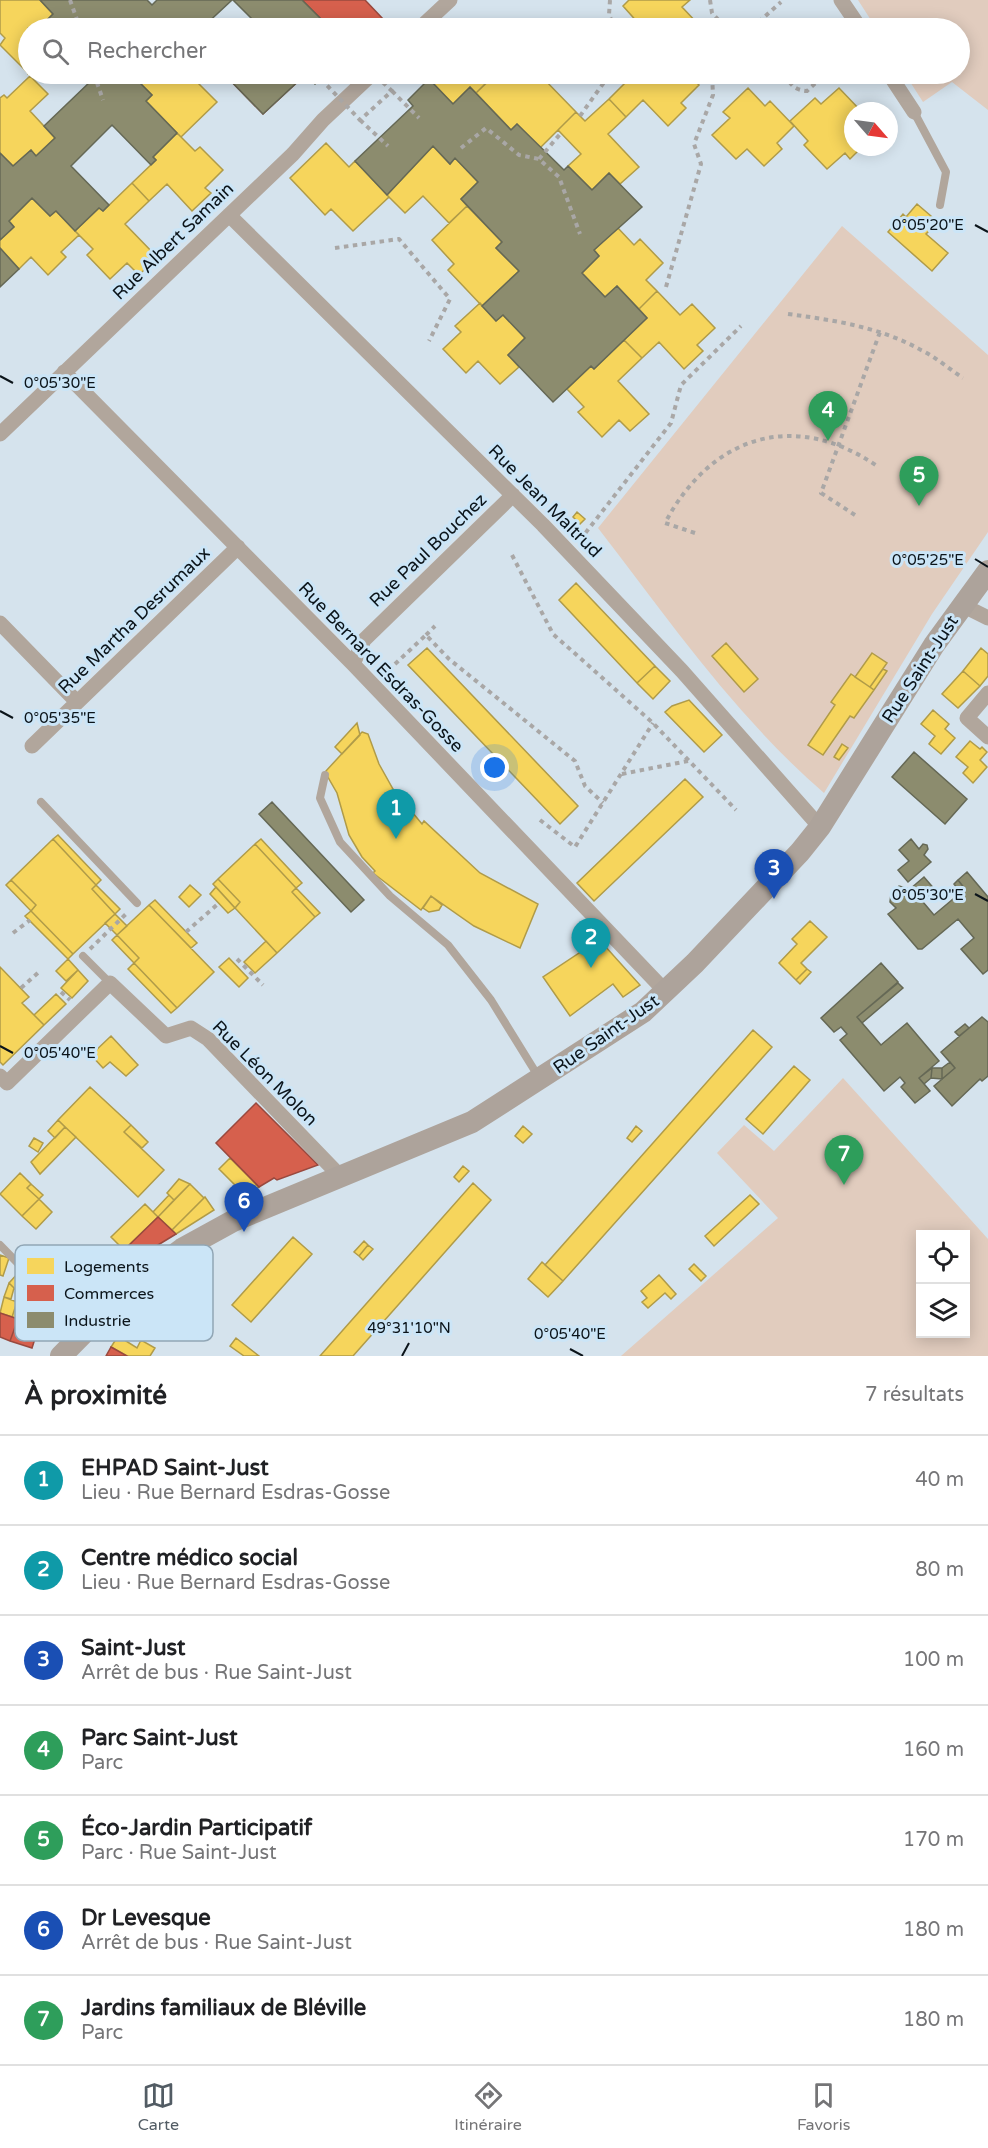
<!DOCTYPE html>
<html lang="fr">
<head>
<meta charset="utf-8">
<style>
	:root { --surface:#fff; --page:#f6f6f6; --text:#202124; --muted:#757577; --line:#e0e0e0; --accent:#525c64 }
	body { margin:0; font-family:"Varela Round",sans-serif; background:var(--page); color:var(--text) }
	.controls { position:absolute; right:18px; bottom:18px; display:grid; overflow:hidden; border-radius:0px; box-shadow:0 3px 15px #0003 }
	.controls button { width:54px; height:54px; display:grid; place-items:center; padding:0; border:0; border-bottom:2px solid var(--line); background:var(--surface); color:var(--text); font:30px sans-serif }
	.compass { position:absolute; left:844px; top:102px; width:54px; height:54px; border-radius:50%; background:var(--surface); box-shadow:0 3px 15px #0003; rotate:118deg }
	.you { position:absolute; left:495px; top:768px; width:21px; height:21px; margin:-15px; border:4px solid #fff; border-radius:50%; background:#1a73e8; box-shadow:0 0 0 9px #1a73e833 }
	.badge { display:grid; place-items:center; width:39px; height:39px; border-radius:50%; background:var(--accent); color:#fff; font-size:20px; font-weight:700 }
	.pin { position:absolute; translate:-50% -50px; filter:drop-shadow(0 2px 3px #0008) }
	.pin::after { content:''; position:absolute; top:32px; width:21px; height:18px; background:inherit; clip-path:polygon(0 0,100% 0,50% 100%) }
	.list { margin:0; padding:0; list-style:none }
	h2 { display:flex; justify-content:space-between; align-items:center; height:78px; margin:0; padding:0 24px; font-size:26px }
	h2 small { font-size:20px; font-weight:400; color:var(--muted) }
	.list li { display:grid; grid-template-columns:39px 1fr auto; gap:18px; align-items:center; box-sizing:border-box; height:90px; padding:0 24px; border-top:2px solid var(--line) }
	.list b { display:block; font-size:22px; white-space:nowrap }
	.list p { margin:0; font-size:20px; white-space:nowrap; color:var(--muted) }
	.list em { font-size:20px; font-style:normal; color:var(--muted) }
	.icon { flex:none; width:33px; height:33px; fill:none; stroke:currentColor; stroke-width:2; stroke-linecap:round; stroke-linejoin:round }
	.map { position:relative; flex:none; width:988px; height:1356px; overflow:hidden }
	.search { position:absolute; background:var(--surface); box-shadow:0 3px 15px #0003; left:18px; right:18px; top:18px; height:66px; display:flex; align-items:center; gap:15px; box-sizing:border-box; padding:0 21px; border-radius:33px; color:var(--muted); font-size:22px }
	.sheet { height:708px; background:var(--surface) }
	nav { display:flex; justify-content:space-around; align-items:center; box-sizing:border-box; height:84px; border-top:2px solid var(--line); background:var(--surface); font-size:16px; color:var(--muted) }
	nav a { display:grid; justify-items:center; gap:3px }
	nav .on { color:var(--accent) }
	.map>svg:first-child { display:block }
	.green { fill:#e1ccbe; fill-rule:evenodd }
	.homes { fill:#f6d55c; stroke:#b09b48; stroke-width:1.5 }
	.shops { fill:#d6604d; stroke:#99493e; stroke-width:1.5 }
	.industry { fill:#8c8c6e; stroke:#656855; stroke-width:1.5 }
	.lines { fill:none; stroke-linecap:round; stroke-linejoin:round }
	.path { stroke:#a9a7a6; stroke-width:4; stroke-dasharray:4.5 4.5; stroke-linecap:butt }
	.lane { stroke:#b1a69c; stroke-width:8 }
	.street { stroke:#b1a69c; stroke-width:15 }
	.secondary { stroke:#ada39b; stroke-width:22 }
	.path-bridge { stroke:#a9a7a6; stroke-width:4; stroke-dasharray:4.5 4.5; stroke-linecap:butt }
	.ticks { fill:none; stroke:#0b141a; stroke-width:2 }
	.labels { text-anchor:middle; dominant-baseline:central; stroke-width:6; stroke-linejoin:round; paint-order:stroke }
	.street-label { font-size:18px; fill:#0b141a; stroke:#cbe5f7 }
	.key { fill:#cbe5f7; stroke:#91a6b5; stroke-width:1.5 }
	.key-label { font-size:16px; fill:#0b141a }
	.ticks-label { font-size:15px; text-anchor:middle; fill:#0b141a; stroke:#cbe5f7; stroke-width:6; stroke-linejoin:round; paint-order:stroke }
</style>
</head>
<body>
<div class="map">
<svg width="988" height="1356" viewBox="0 0 988 1356">
	<rect width="100%" height="100%" fill="#d5e3ed"/>
	<path class="green" d="M858,0H988V110L952,82L923,102L905,74H960V28H876Z
		M842,226L988,355V532L932,614L824,793C736,717 669,620 598,528Z
		M843,1078L988,1239V1356H621L778,1218L717,1153L744,1125L774,1151ZM920,1234H966V1334H920Z"/>
	<path class="homes" d="M0,0H40L53,14L47,20L55,28H28V74H40L34,79L0,45L5,38L0,33Z
		M629,0H690L682,7L699,25L696,28H634L639,24L623,6Z
		M131,74H200L194,79L217,102L181,137L146,101L152,95Z
		M435,74H493L494,75L476,93L470,87L453,104L429,79Z
		M496,74H527L535,82L541,76L576,112L540,148L517,124L511,130L476,93Z
		M629,74H688L699,85L681,103L686,108L668,126L643,100L626,117L609,99L632,76Z
		M30,76L48,94L30,111L55,138L36,156L31,150L13,166L0,153V98L4,95L7,98Z
		M748,88L765,106L770,101L794,126L777,143L782,149L764,166L747,149L736,159L712,135L730,118L723,112Z
		M839,88L861,111H853L851,123L853,147H862L850,159L845,153L827,169L804,145L808,141L790,121L815,98L821,104Z
		M609,99L626,117L608,134L639,167L620,184L609,173L592,190L568,166L581,154L558,130L576,112L585,121Z
		M177,133L195,151L200,147L223,170L205,188L211,193L192,211L167,184L149,201L132,183L156,160L153,157Z
		M326,143L349,167L355,161L389,197L353,231L331,209L325,215L290,178Z
		M433,146L450,164L455,158L478,182L461,199L467,206L449,223L423,196L405,213L387,195Z
		M132,183L149,201L125,224L157,257L139,275L127,263L110,279L87,255L93,249L75,231L99,208L103,211Z
		M32,198L50,216L56,211L79,235L61,252L66,257L48,275L31,257L19,269L0,248V240L14,227L9,221Z
		M917,204L938,222L926,234L948,253L932,271L888,232L903,214L906,217Z
		M467,206L502,242L496,248L519,271L482,306L448,270L454,264L432,240Z
		M617,227L634,245L640,239L663,263L646,280L657,291L639,309L617,286L605,297L582,273L599,256L594,250Z
		M657,291L680,315L692,304L715,328L697,345L703,351L684,369L659,342L642,358L624,340L647,318L639,309Z
		M480,303L496,321L503,315L525,338L508,355L519,367L500,384L478,361L466,373L443,349L461,332L455,326Z
		M624,340L642,358L618,381L649,414L630,431L619,420L602,437L578,412L584,407L567,389L591,366L594,369Z
		M577,512L585,519L580,524L573,517Z
		M576,583L655,666L637,683L559,600Z
		M726,643L758,679L744,692L712,656Z
		M427,648L578,806L560,824L408,665Z
		M981,648L988,654V676L980,686L963,671Z
		M872,653L887,663L870,687L855,677Z
		M655,666L670,681L653,699L637,683Z
		M883,669L887,671L874,690L870,687Z
		M963,671L980,686L958,708L942,694Z
		M851,674L874,690L854,718L850,716L823,755L808,745L835,705L831,702Z
		M689,700L722,735L704,752L665,712L672,706Z
		M933,710L949,724L945,729L955,738L941,754L929,744L935,736L921,724Z
		M357,723L360,735L342,754L335,747Z
		M362,732L368,734L379,764L393,789L422,824L424,821L480,873L538,904L520,948L474,926L431,896L421,910L373,873L375,871L362,857L349,835L337,793L325,772Z
		M970,741L980,749L982,747L987,752L980,760L987,767L973,783L963,773L968,767L956,757Z
		M842,744L848,748L839,760L834,757Z
		M685,779L703,797L594,901L577,883Z
		M58,835L101,880L96,885L53,839Z
		M53,839L96,885L92,889L115,914L73,954L31,911L36,905L11,880Z
		M261,839L302,883L296,888L255,844Z
		M255,844L296,888L292,892L315,917L277,953L235,908L240,902L218,879Z
		M218,879L240,902L235,908L213,884Z
		M11,880L36,905L31,911L6,885Z
		M96,885L120,909L115,914L92,889Z
		M190,885L201,895L189,907L179,897Z
		M216,887L235,908L228,913L210,894Z
		M296,888L320,913L315,917L292,892Z
		M431,896L442,905L439,910L429,912L423,908Z
		M155,900L197,943L191,948L149,905Z
		M149,905L214,972L177,1008L134,963L139,958L117,935Z
		M31,911L73,954L68,959L25,916Z
		M115,914L127,926L117,935L105,923Z
		M810,921L827,937L801,963L807,969L796,980L779,963L797,944L792,939Z
		M117,935L139,958L134,963L112,940Z
		M595,935L640,985L623,997L613,984L570,1016L543,977L585,949L582,944Z
		M266,941L277,953L255,973L244,962Z
		M229,958L248,978L239,987L219,967Z
		M68,959L78,970L66,981L56,971Z
		M134,963L177,1008L171,1013L128,969Z
		M0,967L29,997L22,1003L44,1025L3,1065L0,1062Z
		M807,969L811,972L800,984L796,980Z
		M78,970L88,981L72,998L61,988Z
		M56,994L66,1004L44,1025L34,1015Z
		M753,1030L772,1047L563,1281L545,1265Z
		M111,1036L138,1065L126,1076L110,1062L103,1068L91,1055Z
		M794,1066L810,1080L763,1134L746,1119Z
		M90,1087L131,1125L124,1132L164,1170L138,1197L58,1120Z
		M58,1120L65,1127L55,1138L48,1131Z
		M131,1125L148,1142L142,1148L124,1132Z
		M523,1126L532,1134L523,1143L515,1136Z
		M636,1126L642,1131L632,1142L627,1138Z
		M65,1127L76,1137L40,1174L31,1162Z
		M34,1138L43,1143L38,1152L29,1146Z
		M230,1158L259,1187L249,1192L242,1185L237,1187L219,1169Z
		M463,1166L469,1171L459,1182L454,1177Z
		M20,1173L31,1184L27,1188L39,1199L22,1216L0,1194Z
		M179,1179L190,1184L174,1200L167,1193Z
		M473,1183L491,1200L353,1356H320Z
		M31,1184L43,1195L39,1199L27,1188Z
		M190,1184L204,1198L172,1230L158,1217Z
		M169,1195L174,1200L158,1217L153,1212Z
		M750,1195L759,1204L714,1246L705,1236Z
		M205,1197L214,1210L176,1234L172,1230Z
		M39,1199L52,1212L36,1229L22,1216Z
		M145,1204L158,1217L124,1250L111,1237Z
		M293,1237L312,1254L251,1322L232,1305Z
		M364,1241L368,1245L359,1256L354,1252Z
		M368,1245L373,1249L363,1260L359,1256Z
		M0,1255L9,1258L3,1276L0,1275Z
		M542,1262L563,1281L548,1297L528,1279Z
		M694,1264L706,1276L701,1281L689,1269Z
		M19,1272L28,1280L17,1291L9,1283Z
		M659,1275L676,1294L671,1299L665,1293L648,1308L642,1302L647,1298L641,1291Z
		M9,1283L14,1288L11,1299L4,1297Z
		M4,1297L17,1302L12,1317L0,1313Z
		M17,1302L23,1304L18,1319L12,1317Z
		M118,1336L137,1348L141,1340L155,1348L150,1356H127L111,1347Z
		M236,1338L259,1356H244L230,1346Z"/>
	<path class="shops" d="M302,0H365L383,19L373,28H330Z
		M253,20L261,28H244Z
		M224,74H304L305,75L263,114Z
		M256,1103L318,1165L277,1180L274,1178L259,1187L216,1143Z
		M158,1217L176,1234L135,1259L124,1250Z
		M0,1313L18,1319L10,1341L0,1337Z
		M18,1319L39,1326L32,1348L10,1341Z
		M111,1347L127,1356H106Z"/>
	<path class="industry" d="M40,0H147L152,5L157,0H232L202,28H55L47,20L53,14Z
		M233,0H302L330,28H244L253,20Z
		M88,74H131L152,95L146,101L177,133L153,157L156,160L151,165L112,125L71,166L109,205L103,211L99,208L75,231L56,211L50,216L32,198L9,221L14,227L0,240V153L13,166L31,150L36,156L55,138L44,126L93,79Z
		M224,74H326L315,84L305,75L263,114Z
		M429,79L453,104L470,87L511,130L517,124L564,170L568,166L592,190L609,173L642,207L594,250L599,256L582,273L605,297L617,286L647,318L594,369L591,366L553,402L508,355L525,338L503,315L496,321L482,306L519,271L496,248L502,242L461,199L478,182L455,158L450,164L433,146L387,195L355,161L413,106L408,100Z
		M0,248L19,269L0,287Z
		M914,752L967,799L945,824L892,777Z
		M272,802L364,900L351,912L259,814Z
		M911,839L919,849L923,844L927,845L928,849L924,855L931,862L908,882L898,870L909,861L899,850Z
		M967,872L988,897V970L983,974L961,949L974,938L958,919L922,949H918L888,914L896,908L890,902L891,894L899,886L910,889L924,877L936,891L923,902L934,915L965,889L958,880Z
		M958,880L965,889L961,893L954,884Z
		M881,963L898,982L857,1017L881,1045L907,1023L939,1061L919,1078L930,1091L915,1103L901,1087L905,1083L900,1077L884,1091L840,1040L847,1034L841,1027L834,1032L821,1018Z
		M898,983L903,988L862,1023L857,1017Z
		M982,1017L988,1022V1076L982,1081L980,1079L952,1106L934,1086L955,1068L941,1052Z
		M965,1024L969,1028L959,1036L955,1032Z
		M950,1062L955,1068L942,1079V1068Z
		M932,1068H942V1079L931,1078Z
		M932,1068L931,1078L924,1084L919,1078Z"/>
	<g class="lines">
		<path class="path" d="M70,0L80,28
			M610,0L609,15L615,28
			M710,0L712,13L726,28
			M752,28L781,2
			M94,74L103,100
			M785,74C790,85 795,90 807,91L825,74
			M321,79L323,74
			M392,91L419,118
			M580,116L610,74
			M360,120L388,146
			M461,148L486,128L519,155L539,159L559,177L580,234
			M539,159L561,133
			M335,248L399,239L450,299L429,341
			M666,287L701,164L694,144L713,95L712,74
			M788,314C833,320 880,327 921,350C936,357 949,369 963,378
			M855,515L821,493L880,332
			M695,533L665,523C711,436 794,409 877,466
			M580,540L671,423L681,385L741,326
			M512,555L553,634L653,723L736,810
			M426,635L435,626
			M395,664L426,635L449,659L575,761L585,786L603,803
			M622,774L688,761
			M540,820L575,847L653,723
			M186,932L219,903
			M13,933L30,920
			M90,949L128,912
			M237,959L263,985
			M21,988L39,972
			M61,992L70,1000"/>
		<path class="lane" d="M914,112L946,172L940,205
			M325,775L320,798L340,842L390,896L448,945L491,1000L538,1076
			M41,802L137,903
			M83,956L110,983
			M0,1245L83,1330"/>
		<path class="street" d="M841,0L860,28
			M420,28L450,0
			M889,74L914,112
			M229,215L543,525L682,671L820,827
			M64,372L353,664L666,992
			M0,434L293,154L323,120L372,74
			M962,605L988,618
			M0,623L77,702
			M353,664L364,640L513,495
			M988,693L967,718L988,737
			M32,746L238,547
			M0,1076L7,1083L110,983L166,1036L191,1028L208,1039L339,1175"/>
		<path class="secondary" d="M61,1356L125,1291L182,1249L233,1221L472,1122L643,1012L695,963L800,852L820,827L934,645L988,571"/>
		<path class="path-bridge" d="M321,79L360,120L392,91L374,74"/>
	</g>
	<path class="ticks" d="M975,225L988,232M0,376L13,383M975,559L988,567M0,711L13,718M975,894L988,901M0,1046L13,1053M570,1349L583,1356M402,1356L409,1343"/>
	<g class="labels">
		<g class="street-label">
			<text transform="translate(173 241) rotate(-44)">Rue Albert Samain</text>
			<text transform="translate(545 501) rotate(45)">Rue Jean Maltrud</text>
			<text transform="translate(428 550) rotate(-44)">Rue Paul Bouchez</text>
			<text transform="translate(134 620) rotate(-44)">Rue Martha Desrumaux</text>
			<text transform="translate(381 667) rotate(46)">Rue Bernard Esdras-Gosse</text>
			<text transform="translate(920 669) rotate(-57)">Rue Saint-Just</text>
			<text transform="translate(606 1034) rotate(-35)">Rue Saint-Just</text>
			<text transform="translate(265 1073) rotate(45)">Rue Léon Molon</text>
		</g>
	</g>
	<rect x="15" y="1245" width="198" height="96" rx="9" class="key"/>
	<rect x="27" y="1258" width="27" height="16" fill="#f6d55c"/>
	<rect x="27" y="1285" width="27" height="16" fill="#d6604d"/>
	<rect x="27" y="1312" width="27" height="16" fill="#8c8c6e"/>
	<g class="key-label">
		<text x="64" y="1272">Logements</text>
		<text x="64" y="1299">Commerces</text>
		<text x="64" y="1326">Industrie</text>
	</g>
	<g class="ticks-label">
		<text x="928" y="230">0°05'20"E</text>
		<text x="60" y="388">0°05'30"E</text>
		<text x="928" y="565">0°05'25"E</text>
		<text x="60" y="723">0°05'35"E</text>
		<text x="928" y="900">0°05'30"E</text>
		<text x="60" y="1058">0°05'40"E</text>
		<text x="409" y="1333">49°31'10"N</text>
		<text x="570" y="1339">0°05'40"E</text>
	</g>
</svg>
<div class="controls">
<button><svg class="icon" aria-label="locate" viewBox="0 0 24 24"><circle cx="12" cy="12" r="6"/><path d="M12 2v4M12 18v4M2 12h4M18 12h4"/></svg></button>
<button><svg class="icon" aria-label="layers" viewBox="0 0 24 24"><path d="M12 4l9 5-9 5-9-5zM3 14l9 5 9-5"/></svg></button>
</div>
<svg class="compass" viewBox="-18 -18 36 36"><path d="M0-13l5 13h-10z" fill="#e53935"/><path d="M0 13l5-13h-10z" fill="#757577"/></svg>
<div class="you"></div>
<div class="pin badge" style="left:396px;top:839px;background:#0f9aa8">1</div>
<div class="pin badge" style="left:591px;top:968px;background:#0f9aa8">2</div>
<div class="pin badge" style="left:774px;top:899px;background:#1a4fb4">3</div>
<div class="pin badge" style="left:828px;top:441px;background:#2e9e5b">4</div>
<div class="pin badge" style="left:919px;top:506px;background:#2e9e5b">5</div>
<div class="pin badge" style="left:244px;top:1232px;background:#1a4fb4">6</div>
<div class="pin badge" style="left:844px;top:1185px;background:#2e9e5b">7</div>
<div class="search"><svg class="icon" aria-label="search" viewBox="0 0 24 24"><circle cx="10" cy="10" r="6"/><path d="M15 15l6 6"/></svg>Rechercher</div>
</div>
<section class="sheet">
<h2>À proximité<small>7 résultats</small></h2>
<ul class="list">
<li><span class="badge" style="background:#0f9aa8">1</span><div><b>EHPAD Saint-Just</b><p>Lieu · Rue Bernard Esdras-Gosse</p></div><em>40 m</em></li>
<li><span class="badge" style="background:#0f9aa8">2</span><div><b>Centre médico social</b><p>Lieu · Rue Bernard Esdras-Gosse</p></div><em>80 m</em></li>
<li><span class="badge" style="background:#1a4fb4">3</span><div><b>Saint-Just</b><p>Arrêt de bus · Rue Saint-Just</p></div><em>100 m</em></li>
<li><span class="badge" style="background:#2e9e5b">4</span><div><b>Parc Saint-Just</b><p>Parc</p></div><em>160 m</em></li>
<li><span class="badge" style="background:#2e9e5b">5</span><div><b>Éco-Jardin Participatif</b><p>Parc · Rue Saint-Just</p></div><em>170 m</em></li>
<li><span class="badge" style="background:#1a4fb4">6</span><div><b>Dr Levesque</b><p>Arrêt de bus · Rue Saint-Just</p></div><em>180 m</em></li>
<li><span class="badge" style="background:#2e9e5b">7</span><div><b>Jardins familiaux de Bléville</b><p>Parc</p></div><em>180 m</em></li>
</ul>
</section>
<nav>
<a class="on"><svg class="icon" aria-label="map" viewBox="0 0 24 24"><path d="M3 6l6-2 6 2 6-2v14l-6 2-6-2-6 2zM9 4v14M15 6v14"/></svg>Carte</a>
<a><svg class="icon" aria-label="directions" viewBox="0 0 24 24"><path d="M12 3l9 9-9 9-9-9zM9 14v-3h6M13 9l2 2-2 2"/></svg>Itinéraire</a>
<a><svg class="icon" aria-label="saved" viewBox="0 0 24 24"><path d="M7 4h10v16l-5-4-5 4z"/></svg>Favoris</a>
</nav>
</body>
</html>
